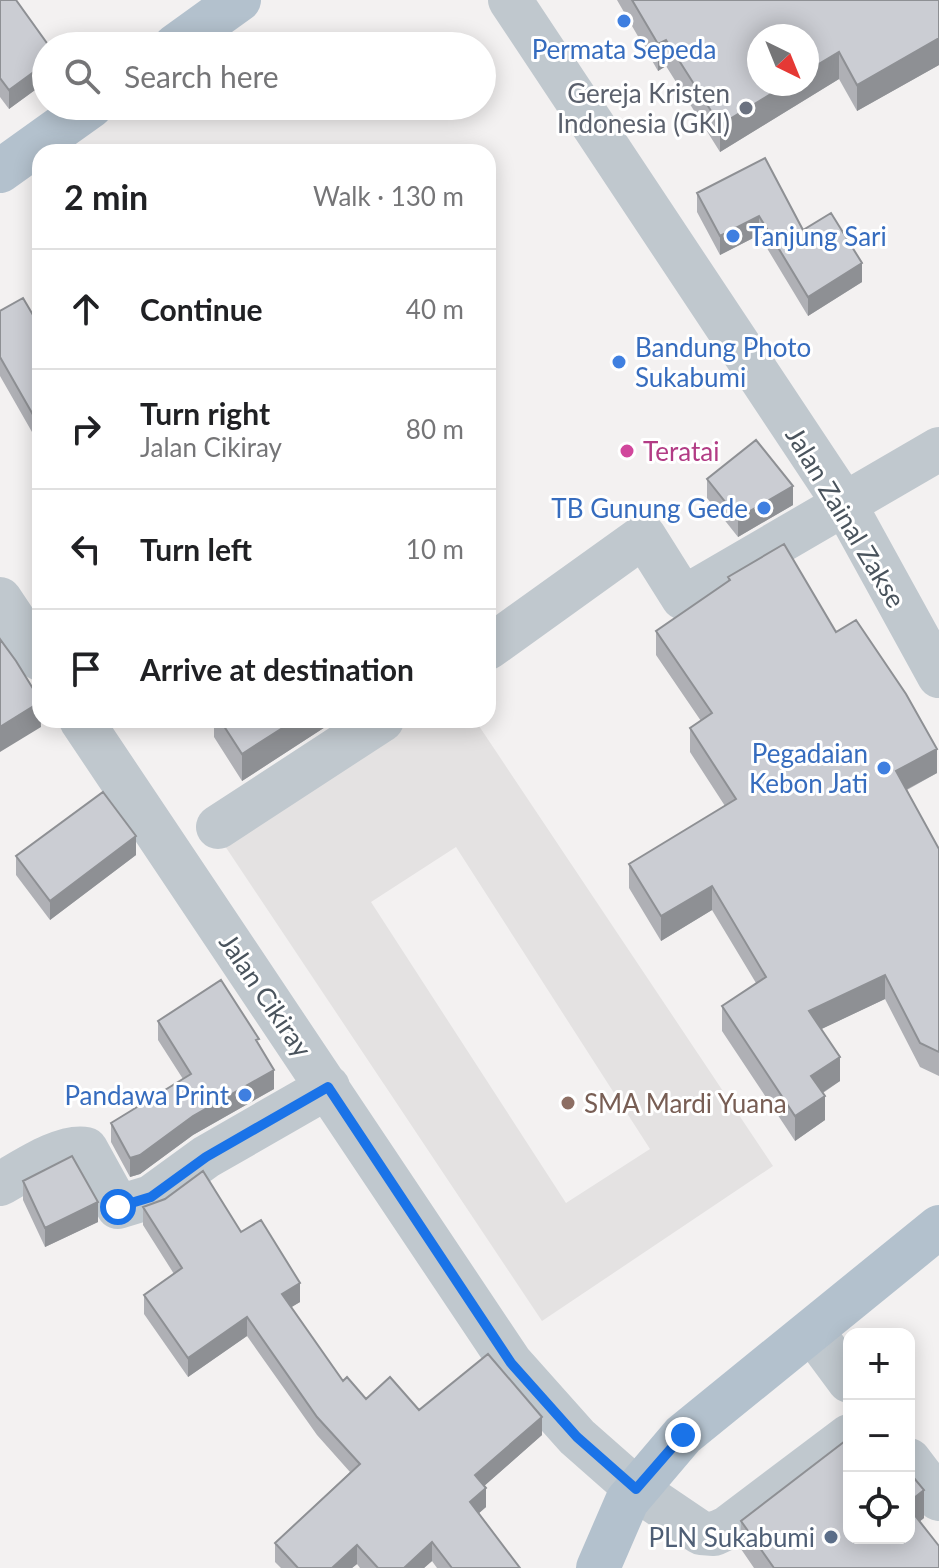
<!DOCTYPE html>
<html lang="en">
<head>
<meta charset="utf-8">
<style>
	:root { --surface:#fff; --page:#f2f2f2; --text:#202124; --muted:#757577; --line:#e0e0e0 }
	body { margin:0; font-family:Lato,sans-serif; background:var(--page); color:var(--text) }
	.controls { position:absolute; right:24px; bottom:24px; display:grid; overflow:hidden; border-radius:16px; box-shadow:0 4px 20px #0003 }
	.controls button { width:72px; height:72px; display:grid; place-items:center; padding:0; border:0; border-bottom:2px solid var(--line); background:var(--surface); color:var(--text); font:40px sans-serif }
	.compass { position:absolute; left:747px; top:24px; width:72px; height:72px; border-radius:50%; background:var(--surface); box-shadow:0 4px 20px #0003; rotate:137deg }
	.stop { position:absolute; width:24px; height:24px; margin:-18px; border:6px solid #1a73e8; border-radius:50%; background:#fff }
	.stop.end { background:#1a73e8; border-color:#fff; box-shadow:0 2px 8px #0008 }
	.list { margin:0; padding:0; list-style:none }
	h2 { display:flex; justify-content:space-between; align-items:center; height:104px; margin:0; padding:0 32px; font-size:34px }
	h2 small { font-size:26px; font-weight:400; color:var(--muted) }
	.list li { display:grid; grid-template-columns:52px 1fr auto; gap:24px; align-items:center; box-sizing:border-box; height:120px; padding:0 32px; border-top:2px solid var(--line) }
	.list b { display:block; font-size:30px; white-space:nowrap }
	.list p { margin:0; font-size:26px; white-space:nowrap; color:var(--muted) }
	.list em { font-size:26px; font-style:normal; color:var(--muted) }
	.icon { flex:none; width:44px; height:44px; fill:none; stroke:currentColor; stroke-width:2; stroke-linecap:round; stroke-linejoin:round }
	.map { position:relative; flex:none; width:939px; height:1568px; overflow:hidden }
	.search { position:absolute; background:var(--surface); box-shadow:0 4px 20px #0003; left:32px; top:32px; width:464px; height:88px; display:flex; align-items:center; gap:20px; box-sizing:border-box; padding:0 28px; border-radius:44px; color:var(--muted); font-size:30px }
	.panel { position:absolute; background:var(--surface); box-shadow:0 4px 20px #0003; left:32px; top:144px; width:464px; height:584px; border-radius:24px }
	.map>svg:first-child { display:block }
	.education { fill:#e4e2e2; fill-rule:evenodd }
	.lines { fill:none; stroke-linecap:round; stroke-linejoin:round }
	.minor { stroke:#c0c8ce; stroke-width:44 }
	.major { stroke:#b3c1cd; stroke-width:44 }
	.wall { fill:#afb0b5 }
	.shaded-wall { fill:#8e9094 }
	.building { fill:#cbcdd3; stroke:#8e9094; stroke-width:2 }
	.route { stroke:#1a73e8; stroke-width:10 }
	.shop-dot { fill:#3f7fe0; stroke:#fff; stroke-width:3 }
	.worship-dot { fill:#6b7280; stroke:#fff; stroke-width:3 }
	.hotel-dot { fill:#d1479c; stroke:#fff; stroke-width:3 }
	.education-dot { fill:#8d6e63; stroke:#fff; stroke-width:3 }
	.service-dot { fill:#5c6f8a; stroke:#fff; stroke-width:3 }
	.labels { text-anchor:middle; dominant-baseline:central; stroke-width:6; stroke-linejoin:round; paint-order:stroke }
	.shop-label { font-size:26px; fill:#366cbe; stroke:#fff; text-anchor:end }
	.worship-label { font-size:26px; fill:#5b616d; stroke:#fff; text-anchor:end }
	.hotel-label { font-size:26px; fill:#b23c85; stroke:#fff; text-anchor:start }
	.street-label { font-size:26px; fill:#4a545d; stroke:#fff }
	.education-label { font-size:26px; fill:#785e54; stroke:#fff; text-anchor:start }
	.service-label { font-size:26px; fill:#4e5e75; stroke:#fff; text-anchor:end }
</style>
</head>
<body>
<div class="map">
<svg width="939" height="1568" viewBox="0 0 939 1568">
	<rect width="100%" height="100%" fill="#f3f1f1"/>
	<path class="education" d="M394,720H475L773,1166L542,1321L219,837ZM456,847L650,1149L566,1203L371,902Z"/>
	<g class="lines">
		<path class="minor" d="M510,0L845,505L939,676
			M0,599L40,659
			M488,648L644,536L683,598L939,449
			M81,720L511,1363L577,1437L636,1489L701,1533L714,1534L727,1528L849,1436
			M218,827L382,720
			M0,1184C22,1172 62,1144 86,1149L118,1207L151,1197L206,1157L328,1087
			M812,1331L849,1381
			M909,1460L939,1499"/>
		<path class="major" d="M175,46L239,0
			M0,171L91,106
			M598,1568L627,1501L683,1435L939,1227"/>
	</g>
	<path class="wall" d="M0,0L46,46V82L9,109L0,97Z
		M617,0H939V65L857,111L839,79L720,152L666,66L658,71Z
		M697,193L803,230L862,282L808,316L759,235L720,255L697,212Z
		M0,311L40,327L36,439L0,376Z
		M707,479L793,505L738,537L707,498Z
		M728,577L836,632L937,773L907,790L939,849V1076L920,1067L885,999L821,1029L840,1081L823,1093L825,1120L795,1141L722,1031V1006L756,983L712,910L661,941L629,888V864L725,806L690,752V728L701,721L656,655V631L728,582Z
		M214,720H336L242,781L214,737Z
		M136,855L50,920L16,875V856Z
		M158,1021L259,1044L274,1089L193,1135L140,1174L130,1177L111,1142V1123L183,1079L158,1040Z
		M23,1181L98,1222L45,1247L23,1200Z
		M143,1207L241,1232L300,1302L291,1307L343,1381L366,1399L542,1435L484,1486L486,1507L479,1513L520,1568H437L432,1561L424,1568H360L357,1564L352,1568H281L275,1562V1543L350,1472L317,1435L247,1336L188,1377L144,1314V1295L174,1274L143,1225Z
		M909,1472L924,1518L920,1521L939,1568H754L741,1549V1521Z"/>
	<path class="shaded-wall" d="M939,38V65L857,111V85Z
		M666,40V66L658,71V44Z
		M839,52V79L720,152V125L787,84H807V71Z
		M46,63V82L9,109V90Z
		M759,216V235L720,255V236Z
		M862,263V282L808,316V297Z
		M40,417V436L36,439V420Z
		M793,486V505L738,537V518Z
		M40,702L41,727L0,752V727Z
		M295,720H336L242,781V754Z
		M937,749V773L896,795V771Z
		M136,836V855L50,920V901Z
		M712,886V910L661,941V916Z
		M885,975V999L809,1035V1011Z
		M840,1057V1081L811,1100V1076Z
		M274,1070V1089L193,1135L140,1174L130,1177V1158L193,1116Z
		M825,1096V1120L795,1141V1116Z
		M98,1202V1222L45,1247V1228Z
		M300,1283V1302L282,1313V1294Z
		M247,1317V1336L188,1377V1358Z
		M542,1417V1435L475,1494V1475Z
		M486,1488V1507L470,1521V1502Z
		M924,1490V1518L909,1530V1502Z
		M432,1542V1561L424,1568H404Z
		M357,1545V1564L352,1568H332Z"/>
	<path class="building" d="M0,0H16L49,46H46V63L9,90L0,78Z
		M632,0H939V38L857,85L839,52L807,71V36H759V84H787L720,125L666,40L658,44Z
		M765,158L803,230L831,213L862,263L808,297L759,216L720,236L697,193Z
		M23,298L40,327V417L36,420L0,357V311Z
		M756,440L793,486L738,518L707,479Z
		M784,544L836,632L856,620L906,694L937,749L896,771L939,849V1052L920,1043L885,975L809,1011L840,1057L811,1076L825,1096L795,1116L722,1006L766,977L712,886L661,916L629,864L736,799L690,728L712,713L656,631L730,580L728,577Z
		M0,639L16,661L40,700V702L0,727Z
		M220,720H295L242,754Z
		M103,792L136,836L50,901L16,856Z
		M221,980L259,1039L256,1040L274,1070L193,1116L140,1155L130,1158L111,1123L191,1074L158,1021Z
		M72,1156L98,1202L45,1228L23,1181Z
		M203,1171L241,1232L261,1220L300,1283L282,1294L343,1381L347,1377L366,1399L390,1377L419,1410L488,1354L542,1417L475,1475L486,1488L470,1502L520,1568H452L432,1542L404,1568H378L357,1545L332,1568H298L275,1543L360,1464L317,1417L247,1317L188,1358L144,1295L182,1268L143,1207L165,1199Z
		M849,1438V1538H909V1508L939,1546V1568H774L741,1521Z
		M909,1472L924,1490L909,1502Z"/>
	<g class="lines">
		<path class="route" d="M118,1207L151,1197L206,1157L328,1087L511,1363L577,1437L636,1489L683,1435"/>
	</g>
	<g class="shop-dot">
		<circle cx="624" cy="21" r="8"/>
		<circle cx="733" cy="236" r="8"/>
		<circle cx="619" cy="362" r="8"/>
		<circle cx="764" cy="508" r="8"/>
		<circle cx="884" cy="768" r="8"/>
		<circle cx="245" cy="1095" r="8"/>
	</g>
	<circle class="worship-dot" cx="746" cy="108" r="8"/>
	<circle class="hotel-dot" cx="627" cy="451" r="8"/>
	<circle class="education-dot" cx="568" cy="1103" r="8"/>
	<circle class="service-dot" cx="831" cy="1537" r="8"/>
	<g class="labels">
		<g class="shop-label">
			<text x="624" y="49" text-anchor="middle">Permata Sepeda</text>
			<text x="749" y="236" text-anchor="start">Tanjung Sari</text>
			<text x="635" y="347" text-anchor="start">Bandung Photo<tspan x="635" dy="30">Sukabumi</tspan></text>
			<text x="748" y="508">TB Gunung Gede</text>
			<text x="868" y="753">Pegadaian<tspan x="868" dy="30">Kebon Jati</tspan></text>
			<text x="229" y="1095">Pandawa Print</text>
		</g>
		<g class="worship-label">
			<text x="730" y="93">Gereja Kristen<tspan x="730" dy="30">Indonesia (GKI)</tspan></text>
		</g>
		<g class="hotel-label">
			<text x="643" y="451">Teratai</text>
		</g>
		<g class="street-label">
			<text transform="translate(846 517) rotate(59)">Jalan Zainal Zakse</text>
			<text transform="translate(266 995) rotate(56)">Jalan Cikiray</text>
		</g>
		<g class="education-label">
			<text x="584" y="1103">SMA Mardi Yuana</text>
		</g>
		<g class="service-label">
			<text x="815" y="1537">PLN Sukabumi</text>
		</g>
	</g>
</svg>
<div class="controls">
<button>+</button>
<button>−</button>
<button><svg class="icon" aria-label="locate" viewBox="0 0 24 24"><circle cx="12" cy="12" r="6"/><path d="M12 2v4M12 18v4M2 12h4M18 12h4"/></svg></button>
</div>
<svg class="compass" viewBox="-18 -18 36 36"><path d="M0-13l5 13h-10z" fill="#e53935"/><path d="M0 13l5-13h-10z" fill="#757577"/></svg>
<div class="stop" style="left:118px;top:1207px"></div>
<div class="stop end" style="left:683px;top:1435px"></div>
<div class="search"><svg class="icon" aria-label="search" viewBox="0 0 24 24"><circle cx="10" cy="10" r="6"/><path d="M15 15l6 6"/></svg>Search here</div>
<section class="panel">
<h2>2 min<small>Walk · 130 m</small></h2>
<ul class="list">
<li><svg class="icon" aria-label="ahead" viewBox="0 0 24 24"><path d="M12 20V5M6 11l6-6 6 6"/></svg><div><b>Continue</b></div><em>40 m</em></li>
<li><svg class="icon" aria-label="right" viewBox="0 0 24 24"><path d="M7 20v-9h11M14 6l5 5-5 5"/></svg><div><b>Turn right</b><p>Jalan Cikiray</p></div><em>80 m</em></li>
<li><svg class="icon" aria-label="left" viewBox="0 0 24 24"><path d="M17 20v-9H6M10 6l-5 5 5 5"/></svg><div><b>Turn left</b></div><em>10 m</em></li>
<li><svg class="icon" aria-label="arrive" viewBox="0 0 24 24"><path d="M6 21V4h12l-3 4 3 4H6"/></svg><div><b>Arrive at destination</b></div></li>
</ul>
</section>
</div>
</body>
</html>
